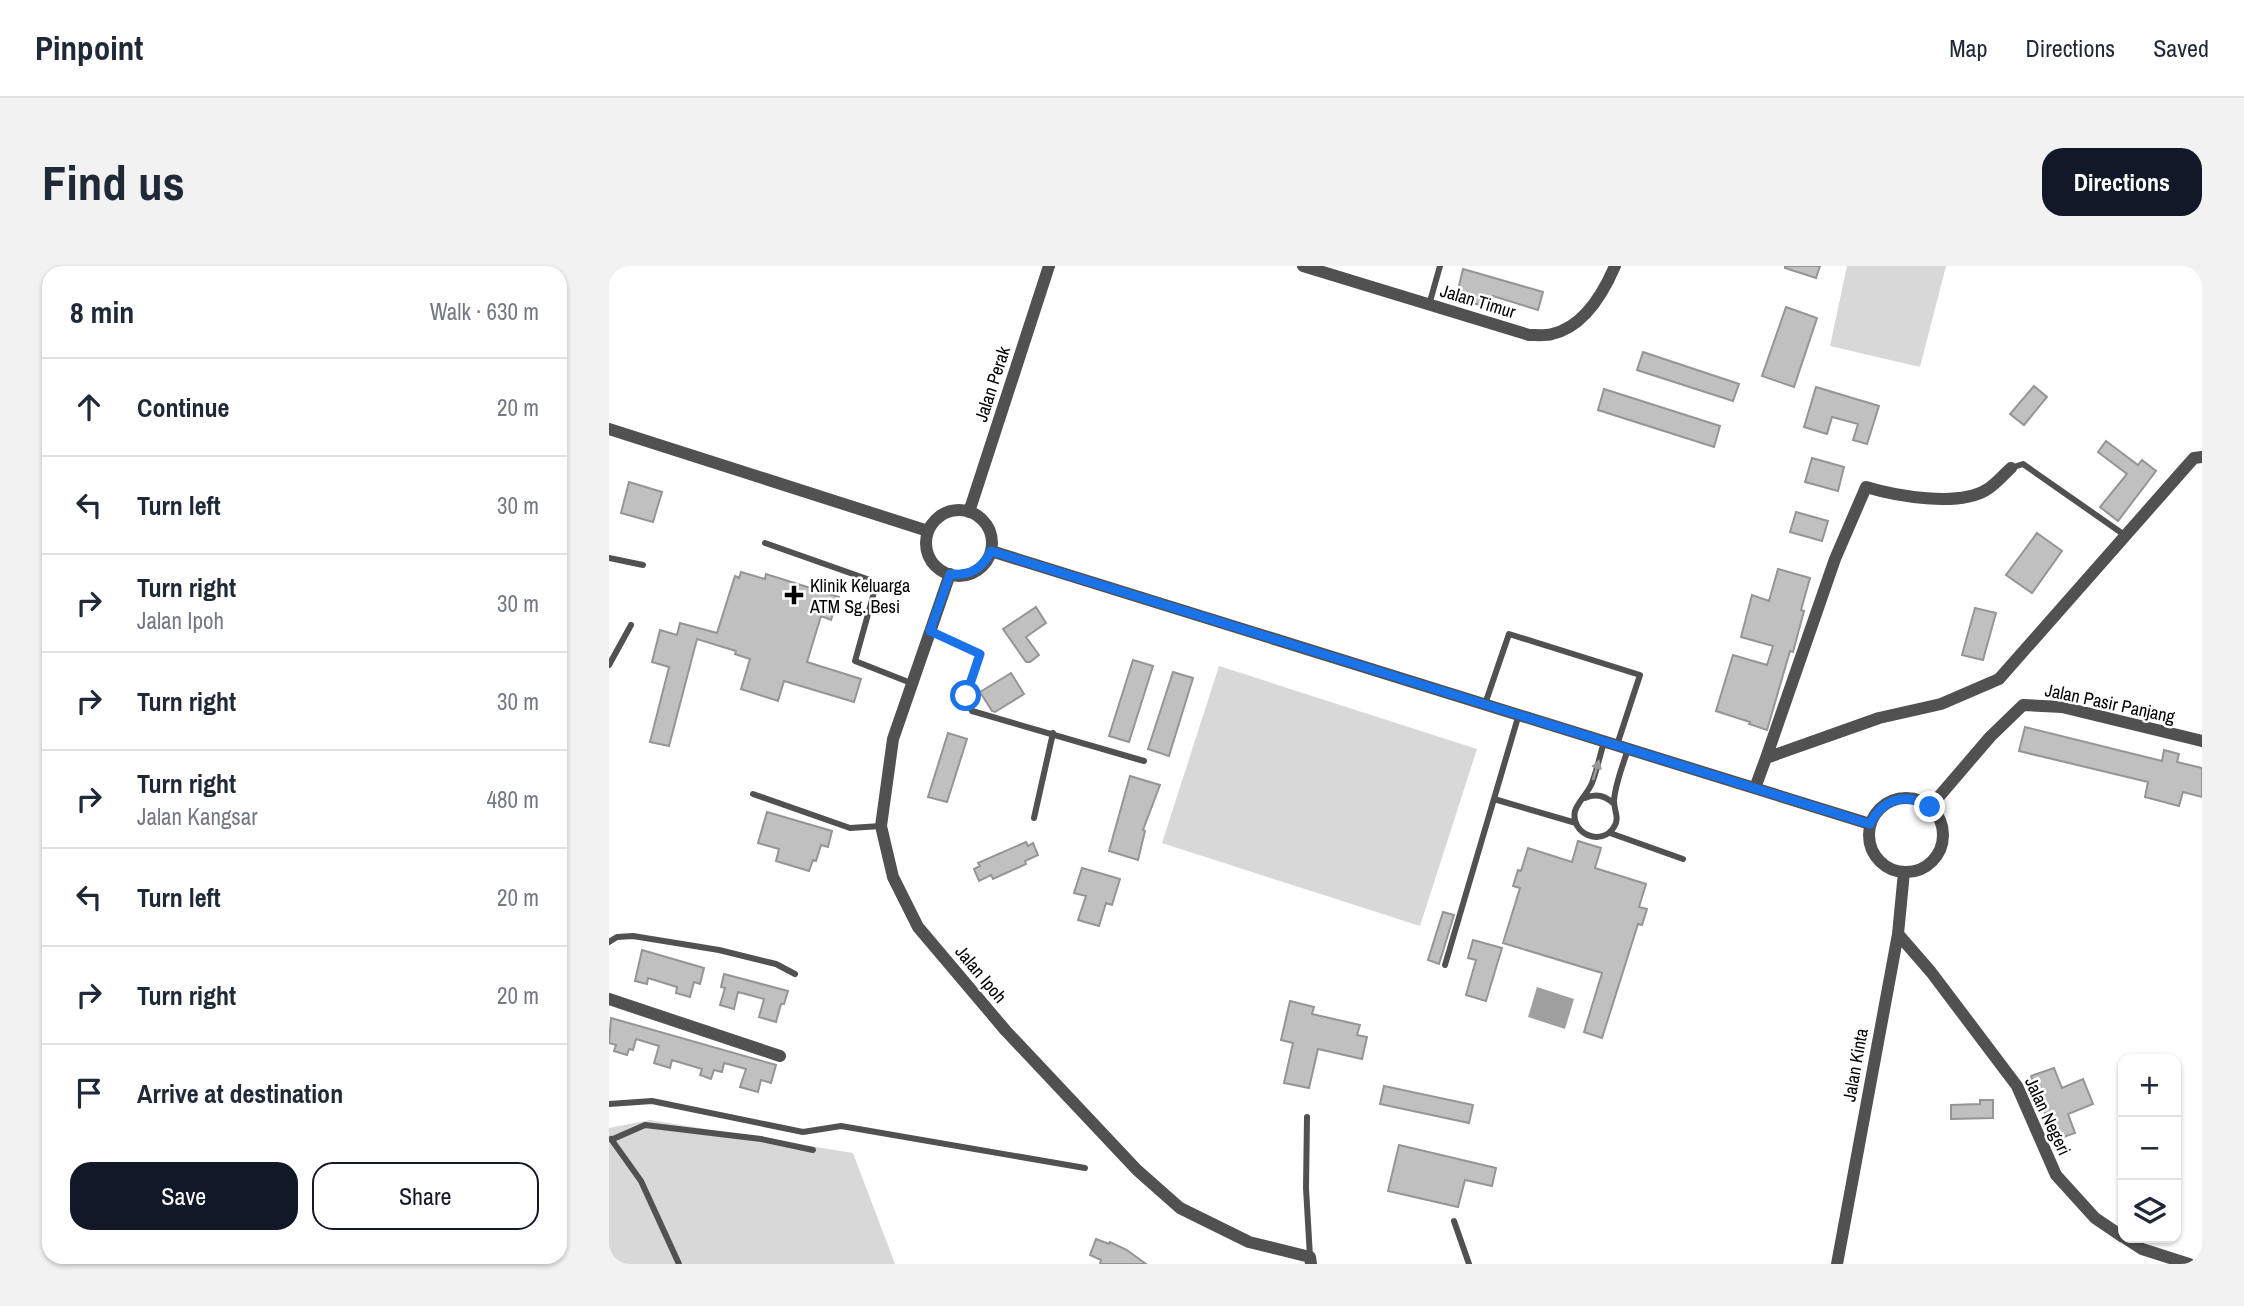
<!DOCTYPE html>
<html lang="en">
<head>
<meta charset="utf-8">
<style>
	:root { --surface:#fff; --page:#f2f2f3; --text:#1f2937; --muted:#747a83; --line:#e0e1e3; --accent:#111827 }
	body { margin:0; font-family:"Archivo Narrow",sans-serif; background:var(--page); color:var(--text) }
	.controls { position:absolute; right:21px; bottom:21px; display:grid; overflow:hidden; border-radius:14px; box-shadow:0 2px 5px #0004 }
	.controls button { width:63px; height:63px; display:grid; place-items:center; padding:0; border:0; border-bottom:2px solid var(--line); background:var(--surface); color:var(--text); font:35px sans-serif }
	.stop { position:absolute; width:21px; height:21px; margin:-16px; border:5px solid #1a73e8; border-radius:50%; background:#fff }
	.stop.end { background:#1a73e8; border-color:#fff; box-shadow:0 2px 7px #0008 }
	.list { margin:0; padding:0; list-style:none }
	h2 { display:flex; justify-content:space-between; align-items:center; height:91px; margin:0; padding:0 28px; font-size:30px }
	h2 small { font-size:23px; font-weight:400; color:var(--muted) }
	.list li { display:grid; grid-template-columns:46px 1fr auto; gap:21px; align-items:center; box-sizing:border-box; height:98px; padding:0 28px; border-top:2px solid var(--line) }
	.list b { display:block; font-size:26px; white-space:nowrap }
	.list p { margin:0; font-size:23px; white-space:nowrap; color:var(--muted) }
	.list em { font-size:23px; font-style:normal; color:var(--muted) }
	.actions { display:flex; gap:14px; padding:21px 28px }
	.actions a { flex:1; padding:16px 0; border:2px solid var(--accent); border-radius:21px; text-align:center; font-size:24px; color:var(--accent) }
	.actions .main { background:var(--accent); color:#fff }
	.icon { flex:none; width:38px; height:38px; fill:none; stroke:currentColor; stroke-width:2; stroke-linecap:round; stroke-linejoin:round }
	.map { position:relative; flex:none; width:1593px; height:998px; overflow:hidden; border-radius:21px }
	header { display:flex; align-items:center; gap:42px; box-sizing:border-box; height:98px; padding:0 35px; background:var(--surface); border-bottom:2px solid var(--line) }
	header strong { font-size:33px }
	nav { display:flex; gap:38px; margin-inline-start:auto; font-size:24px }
	.intro { display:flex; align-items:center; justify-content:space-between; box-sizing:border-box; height:168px; padding:0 42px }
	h1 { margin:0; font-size:49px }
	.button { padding:18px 32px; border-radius:21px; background:var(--accent); color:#fff; font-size:24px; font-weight:700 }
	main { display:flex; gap:42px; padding:0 42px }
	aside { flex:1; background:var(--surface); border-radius:21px; box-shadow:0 2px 5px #0004 }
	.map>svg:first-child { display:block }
	.green { fill:#d8d8d8 }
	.water { fill:#9f9f9f }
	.building { fill:#c0c0c0; stroke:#959595; stroke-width:2 }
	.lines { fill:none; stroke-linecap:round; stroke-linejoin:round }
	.service { stroke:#515151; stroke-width:6 }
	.minor { stroke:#515151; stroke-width:12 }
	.oneway { fill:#979797 }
	.route { stroke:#1a73e8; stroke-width:9 }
	.poi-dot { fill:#000; stroke:#fff; stroke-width:2.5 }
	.labels { text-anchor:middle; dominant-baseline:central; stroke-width:5; stroke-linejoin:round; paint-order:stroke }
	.street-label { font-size:18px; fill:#000; stroke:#fff }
	.poi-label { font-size:18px; fill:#000; stroke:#fff; text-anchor:start }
</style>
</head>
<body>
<header>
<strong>Pinpoint</strong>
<nav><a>Map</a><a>Directions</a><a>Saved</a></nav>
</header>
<div class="intro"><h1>Find us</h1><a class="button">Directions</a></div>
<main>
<aside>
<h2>8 min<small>Walk · 630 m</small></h2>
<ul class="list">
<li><svg class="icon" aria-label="ahead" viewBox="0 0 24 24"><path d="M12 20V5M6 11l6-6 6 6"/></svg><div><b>Continue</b></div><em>20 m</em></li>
<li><svg class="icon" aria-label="left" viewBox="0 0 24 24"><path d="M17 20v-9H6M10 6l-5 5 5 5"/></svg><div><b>Turn left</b></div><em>30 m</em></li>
<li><svg class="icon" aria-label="right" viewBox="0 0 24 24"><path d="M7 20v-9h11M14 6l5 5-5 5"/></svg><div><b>Turn right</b><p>Jalan Ipoh</p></div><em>30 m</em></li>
<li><svg class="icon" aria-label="right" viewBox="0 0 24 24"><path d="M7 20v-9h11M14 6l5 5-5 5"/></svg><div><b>Turn right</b></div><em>30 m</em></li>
<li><svg class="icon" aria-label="right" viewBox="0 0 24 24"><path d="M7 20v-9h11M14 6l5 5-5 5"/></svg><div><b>Turn right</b><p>Jalan Kangsar</p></div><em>480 m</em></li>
<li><svg class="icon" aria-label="left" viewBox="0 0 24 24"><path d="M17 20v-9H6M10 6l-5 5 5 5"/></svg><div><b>Turn left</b></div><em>20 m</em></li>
<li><svg class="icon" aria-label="right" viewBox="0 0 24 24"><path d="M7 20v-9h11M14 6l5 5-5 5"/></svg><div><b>Turn right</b></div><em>20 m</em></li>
<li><svg class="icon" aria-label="arrive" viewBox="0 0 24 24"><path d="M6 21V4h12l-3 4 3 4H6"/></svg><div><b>Arrive at destination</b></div></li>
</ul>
<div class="actions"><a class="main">Save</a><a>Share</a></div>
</aside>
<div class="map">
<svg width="1593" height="998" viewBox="0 0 1593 998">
	<rect width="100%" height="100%" fill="#fff"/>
	<path class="green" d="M1238,0H1337L1311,101L1221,80Z
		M610,400L868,483L811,660L553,577Z
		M41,854L244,887L286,998H0V862Z"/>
	<path class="water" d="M928,721L965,733L956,763L919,751Z"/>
	<path class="building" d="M1176,0H1211L1207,12L1176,2Z
		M854,3L934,26L929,44L884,30L881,42L847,32Z
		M1177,41L1208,52L1185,121L1153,110Z
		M1034,86L1130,118L1124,135L1028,104Z
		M1425,120L1438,131L1415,159L1401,148Z
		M1207,121L1270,140L1258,178L1244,174L1249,158L1223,151L1218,168L1195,161Z
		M995,123L1111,160L1105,181L989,144Z
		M1497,175L1529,199L1533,194L1547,205L1509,255L1491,241L1518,208L1489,186Z
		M1203,192L1235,201L1229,225L1196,216Z
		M20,216L53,226L44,256L12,247Z
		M1187,246L1219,255L1213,275L1181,266Z
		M1428,267L1453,285L1423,327L1397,309Z
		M1169,303L1201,312L1192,344L1195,345L1184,386L1181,385L1158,464L1140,458L1141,456L1107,445L1124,389L1158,399L1164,380L1132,371L1143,329L1160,335Z
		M132,306L156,313L157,308L230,331L222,354L212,350L198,396L252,413L245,436L175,415L169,435L132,423L141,393L126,388L127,385L88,373L60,480L41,476L60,401L43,396L51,364L68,369L71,357L108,367L126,310L130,312Z
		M427,341L437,357L417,371L430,389L421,396H417L394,363Z
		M1366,342L1387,347L1374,394L1353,389Z
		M524,394L544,400L520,476L500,470Z
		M564,406L584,412L560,490L539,483Z
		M402,407L415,428L386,446L383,445L371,426Z
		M1416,461L1553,495L1555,484L1570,488L1568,496L1593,502V531L1574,526L1570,540L1536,531L1539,516L1410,485Z
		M339,467L358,473L338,536L319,531Z
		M521,510L551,519L534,564L536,565L529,594L500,585Z
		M158,546L223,565L219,581L212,579L207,595L204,594L200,605L167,595L170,583L149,577Z
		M969,575L992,582L986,602L1037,618L1030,641L1038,643L1033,659L1029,658L993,772L975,766L993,707L894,677L911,622L904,620L909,604L912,605L919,582L963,596Z
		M417,576L419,580L424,577L429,589L416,595L417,598L384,613L382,609L370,615L365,603L371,600L369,597Z
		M473,602L511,613L503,639L497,637L490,660L469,654L477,630L465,627Z
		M834,646L845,649L830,698L819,694Z
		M864,674L893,682L877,735L857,729L867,694L859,692Z
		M33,684L95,702L91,718L85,716L81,731L67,727L68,721L39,712L38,718L26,715Z
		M115,708L179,725L175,738H172L167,756L150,751L155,733L129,726L125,743L111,739L116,722L112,721Z
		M681,735L705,741L703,748L751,759L748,769L758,771L753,793L709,783L700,822L675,817L684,777L672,774Z
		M2,752L167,799L162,817L152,814L149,826L131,821L137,803L115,797L113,806L105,804L102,813L91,809L93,803L63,794L61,802L45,797L50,780L27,773L24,784L20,783L18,789L5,785L7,779L0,777Z
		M1445,802L1453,822L1474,813L1484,838L1459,848L1466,867L1446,874L1422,810Z
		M775,820L864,839L860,857L771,838Z
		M1371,834H1384V852L1342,853V839L1371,838Z
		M790,879L887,902L883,920L856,914L849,941L779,925Z
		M487,973L500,978L501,976L518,984L537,998H491L492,994L481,989Z"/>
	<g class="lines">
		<path class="service" d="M820,39L831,0
			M1402,202L1414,198L1517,270
			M156,277L261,314L266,323L246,395L302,417
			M0,292L34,299
			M321,365L371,388L357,431L363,445L535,495
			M0,399L22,359
			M876,438L900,368L1031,409L1008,479
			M995,476C991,489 988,504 983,517C979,527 969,536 966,545C961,568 993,581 1005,561C1011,552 1005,545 1005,535C1006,518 1014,499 1019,483
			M144,528L241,562L272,560
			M976,532C987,527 996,529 1005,538
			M885,533L967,557
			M425,552L444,467
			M1001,567L1074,593
			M0,676L8,671L24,670L110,684L167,698L186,708
			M836,699L910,448
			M0,838L43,835L194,866L232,860L476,902
			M698,851L697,922L701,991
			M2,873L32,915L70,998
			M4,873L36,859L152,873L204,884
			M845,955L860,998"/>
		<path class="minor" d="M694,0L920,69C927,69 936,70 943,68C975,61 994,28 1006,0
			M0,163L319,265
			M317 277a33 33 0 1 1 66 0a33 33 0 1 1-66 0Z
			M360,246L440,0
			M382,285L1261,558
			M341,308L284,473L272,560L284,611L309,661L397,765L528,904L571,942L640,976L701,991L702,998
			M1157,492L1226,293L1257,221C1287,230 1349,241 1377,224C1386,219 1394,209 1402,202
			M1146,522L1157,492L1270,452L1332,438L1390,413L1576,202L1585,192L1593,191
			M1260 569a37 37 0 1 1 74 0a37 37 0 1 1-74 0Z
			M1321,541L1381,471L1414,439L1453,441L1593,475
			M1289,668L1322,706L1408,820L1447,909L1486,952L1514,971
			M0,733L171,790
			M1516,972L1533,983L1580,998
			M1228,998L1289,668L1295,606"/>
	</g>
	<defs><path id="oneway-solid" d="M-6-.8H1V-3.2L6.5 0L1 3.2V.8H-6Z" transform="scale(1.75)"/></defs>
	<use class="oneway" href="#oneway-solid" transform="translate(987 504) rotate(-73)"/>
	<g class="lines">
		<path class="route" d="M357,430L371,388L321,365L341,308C361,310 373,303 382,285L1261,558C1274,532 1297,526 1321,541"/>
	</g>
	<path class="poi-dot" d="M181.5 318.5h7v7h7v7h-7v7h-7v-7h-7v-7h7z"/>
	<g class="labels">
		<g class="street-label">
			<text transform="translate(869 35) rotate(17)">Jalan Timur</text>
			<text transform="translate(383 118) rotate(-72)">Jalan Perak</text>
			<text transform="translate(1501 437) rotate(12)">Jalan Pasir Panjang</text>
			<text transform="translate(372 708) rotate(50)">Jalan Ipoh</text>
			<text transform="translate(1246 799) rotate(-80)">Jalan Kinta</text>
			<text transform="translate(1439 850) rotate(65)">Jalan Negeri</text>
		</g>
		<g class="poi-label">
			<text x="201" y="319">Klinik Keluarga<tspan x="201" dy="21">ATM Sg. Besi</tspan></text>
		</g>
	</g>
</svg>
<div class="controls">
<button>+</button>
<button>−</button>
<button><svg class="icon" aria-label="layers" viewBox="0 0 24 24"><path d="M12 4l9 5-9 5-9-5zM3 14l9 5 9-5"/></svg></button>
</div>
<div class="stop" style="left:357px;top:430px"></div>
<div class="stop end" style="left:1321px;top:541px"></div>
</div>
</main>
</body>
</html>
